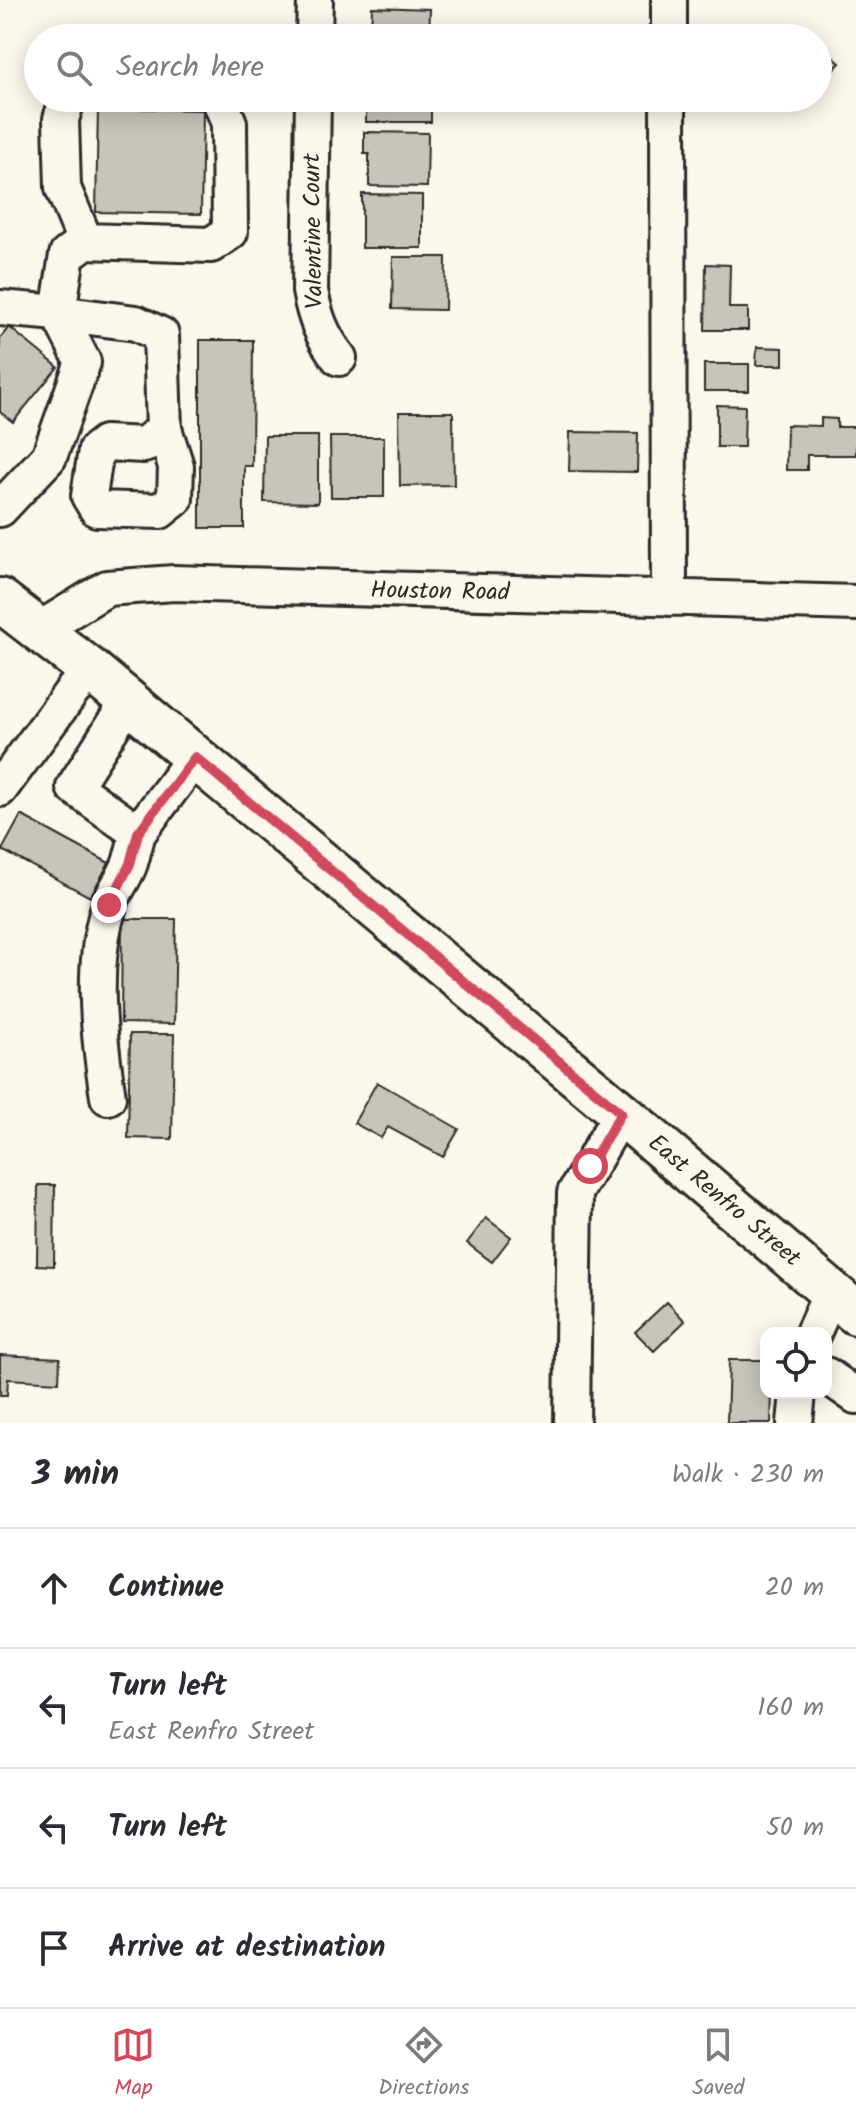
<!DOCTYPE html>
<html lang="en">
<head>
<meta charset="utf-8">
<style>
	:root { --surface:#fff; --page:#f2f2f3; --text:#2b2b33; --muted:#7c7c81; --line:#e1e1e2; --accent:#d1495b }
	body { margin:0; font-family:Kalam,sans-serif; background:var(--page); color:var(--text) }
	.controls { position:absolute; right:24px; bottom:24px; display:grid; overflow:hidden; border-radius:16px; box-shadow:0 4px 20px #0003 }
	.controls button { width:72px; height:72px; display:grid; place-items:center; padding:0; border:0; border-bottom:2px solid var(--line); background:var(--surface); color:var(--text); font:40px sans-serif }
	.stop { position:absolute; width:24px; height:24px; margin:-18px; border:6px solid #d1495b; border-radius:50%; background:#fff }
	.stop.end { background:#d1495b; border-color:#fff; box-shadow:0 2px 8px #0008 }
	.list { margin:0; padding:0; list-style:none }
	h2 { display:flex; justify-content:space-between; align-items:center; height:104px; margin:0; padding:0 32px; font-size:34px }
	h2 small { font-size:26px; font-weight:400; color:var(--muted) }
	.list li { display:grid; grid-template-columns:52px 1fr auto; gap:24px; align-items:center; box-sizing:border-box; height:120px; padding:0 32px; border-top:2px solid var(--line) }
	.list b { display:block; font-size:30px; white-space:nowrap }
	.list p { margin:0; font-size:26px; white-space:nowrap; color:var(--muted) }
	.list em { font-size:26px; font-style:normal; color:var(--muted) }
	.icon { flex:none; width:44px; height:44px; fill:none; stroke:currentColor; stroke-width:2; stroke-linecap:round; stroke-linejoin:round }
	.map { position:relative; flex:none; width:856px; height:1423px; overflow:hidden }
	.search { position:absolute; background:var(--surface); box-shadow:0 4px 20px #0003; left:24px; right:24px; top:24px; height:88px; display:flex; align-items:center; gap:20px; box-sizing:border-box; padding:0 28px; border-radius:44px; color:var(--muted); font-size:30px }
	.sheet { height:584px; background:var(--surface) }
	nav { display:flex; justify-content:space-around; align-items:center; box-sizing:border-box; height:112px; border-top:2px solid var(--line); background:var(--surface); font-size:22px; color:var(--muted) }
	nav a { display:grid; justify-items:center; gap:4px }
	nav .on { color:var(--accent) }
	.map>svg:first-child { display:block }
	.building { fill:#c7c4bc; stroke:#2b2b2b; stroke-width:2 }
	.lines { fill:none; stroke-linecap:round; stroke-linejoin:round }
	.minor-casing { stroke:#2b2b2b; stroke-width:40 }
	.major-casing { stroke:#2b2b2b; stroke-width:48 }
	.minor { stroke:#fbf7ec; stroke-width:34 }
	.major { stroke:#fbf7ec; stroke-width:42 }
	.route { stroke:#d1495b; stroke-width:10 }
	.labels { text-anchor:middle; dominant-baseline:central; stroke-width:6; stroke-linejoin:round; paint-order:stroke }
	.street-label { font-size:24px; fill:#2b2b2b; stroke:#fbf7ec }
</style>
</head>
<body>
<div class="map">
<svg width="856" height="1423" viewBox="0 0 856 1423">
	<rect width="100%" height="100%" fill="#fbf7ec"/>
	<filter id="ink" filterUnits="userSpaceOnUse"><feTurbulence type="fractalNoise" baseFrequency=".0125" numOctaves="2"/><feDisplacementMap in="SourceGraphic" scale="16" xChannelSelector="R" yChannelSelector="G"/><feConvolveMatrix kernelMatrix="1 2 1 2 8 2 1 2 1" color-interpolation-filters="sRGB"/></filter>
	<g filter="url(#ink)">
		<path class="building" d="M372,7L430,9L429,38H366L371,37Z
			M826,51L840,63L828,76L818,68V61Z
			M366,98H431V122H366Z
			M98,108L203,110L201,214L96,212Z
			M364,132L428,133L427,187L369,186V154H364Z
			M362,194L422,195V248H362Z
			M393,257H446L445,310L392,309Z
			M706,264L730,265L729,308H748V330H705Z
			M9,327L58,367L13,422L0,412V338Z
			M200,340H253L252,466H244V528H200Z
			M757,347L783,348V365H756Z
			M704,364H749V391H704Z
			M717,405L745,406L744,447H717Z
			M399,412H453L454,485L400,486Z
			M821,418L837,419V427H856V455H807V470H786L787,425L821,426Z
			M570,432L638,433L637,472L569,471Z
			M265,436H318V503L264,502Z
			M330,437H384V497H331Z
			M21,815L109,863L90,897L2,850Z
			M122,919H176L174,1024L121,1023Z
			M130,1034H174L172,1139L128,1138Z
			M377,1082L459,1129L443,1157L388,1127L381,1138L354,1123Z
			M38,1185H55L54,1266L37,1265Z
			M486,1218L511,1237L492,1262L467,1243Z
			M667,1302L685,1321L654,1351L635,1332Z
			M0,1355L60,1358L59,1382L8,1379L7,1395H0Z
			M729,1360H766V1393H772L771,1423H727Z"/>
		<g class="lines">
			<defs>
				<path id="minor" d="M314,38L315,0
					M669,38V0
					M68,98L61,119L63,188L85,241
					M313,98L310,291C315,318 322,336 339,358
					M668,98L669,598
					M0,308L58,313L83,362L49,457L0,509
					M164,429L176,466L175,499L160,511L97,509L89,496L96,450L105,443L144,445L164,429L161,335L136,323L58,313L67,255L85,241L211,245L230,232L229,123L219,98
					M37,631L107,588L174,583L856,603
					M128,702L74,787L138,833L195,757
					M0,789L73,690L92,671
					M108,1097C99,1039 90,964 109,907C113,891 125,878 130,863C133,853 135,843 138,833
					M813,1333L831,1293
					M826,1375L856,1396
					M572,1423L575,1193L621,1113
					M795,1423L798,1393"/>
				<path id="major" d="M0,600L92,671L621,1113L856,1313"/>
			</defs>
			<use href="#minor" class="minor-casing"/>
			<use href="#major" class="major-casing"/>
			<use href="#minor" class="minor"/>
			<use href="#major" class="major"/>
		</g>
	</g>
	<g class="lines" filter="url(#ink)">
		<path class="route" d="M109,905L130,864L138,833L195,757L621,1113L590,1166"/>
	</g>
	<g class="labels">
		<g class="street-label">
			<text transform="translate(314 231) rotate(-91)">Valentine Court</text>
			<text transform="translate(440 592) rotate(1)">Houston Road</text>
			<text transform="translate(724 1201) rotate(40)">East Renfro Street</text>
		</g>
	</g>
</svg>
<div class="controls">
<button><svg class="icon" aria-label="locate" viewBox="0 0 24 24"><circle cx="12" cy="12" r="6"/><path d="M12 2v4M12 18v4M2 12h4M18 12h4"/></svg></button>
</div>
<div class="stop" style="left:590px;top:1166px"></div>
<div class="stop end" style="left:109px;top:905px"></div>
<div class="search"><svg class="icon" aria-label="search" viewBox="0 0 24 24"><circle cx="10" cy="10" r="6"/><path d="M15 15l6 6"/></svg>Search here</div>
</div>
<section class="sheet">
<h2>3 min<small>Walk · 230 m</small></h2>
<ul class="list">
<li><svg class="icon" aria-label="ahead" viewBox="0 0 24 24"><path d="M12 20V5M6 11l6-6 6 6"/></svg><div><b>Continue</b></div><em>20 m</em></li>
<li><svg class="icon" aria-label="left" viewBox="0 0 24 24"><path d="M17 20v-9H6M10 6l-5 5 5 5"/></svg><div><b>Turn left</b><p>East Renfro Street</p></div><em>160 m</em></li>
<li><svg class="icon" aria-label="left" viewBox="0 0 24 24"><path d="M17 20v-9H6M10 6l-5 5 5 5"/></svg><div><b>Turn left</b></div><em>50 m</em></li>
<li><svg class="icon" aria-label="arrive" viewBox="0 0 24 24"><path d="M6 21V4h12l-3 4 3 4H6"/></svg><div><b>Arrive at destination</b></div></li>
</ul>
</section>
<nav>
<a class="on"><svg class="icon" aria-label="map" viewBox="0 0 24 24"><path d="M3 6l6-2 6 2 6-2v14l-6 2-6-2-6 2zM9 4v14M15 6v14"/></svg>Map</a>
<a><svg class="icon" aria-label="directions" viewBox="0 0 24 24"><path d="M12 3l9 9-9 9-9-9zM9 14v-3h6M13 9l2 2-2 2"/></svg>Directions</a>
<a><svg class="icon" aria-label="saved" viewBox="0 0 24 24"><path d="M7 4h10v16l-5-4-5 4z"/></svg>Saved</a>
</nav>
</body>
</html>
